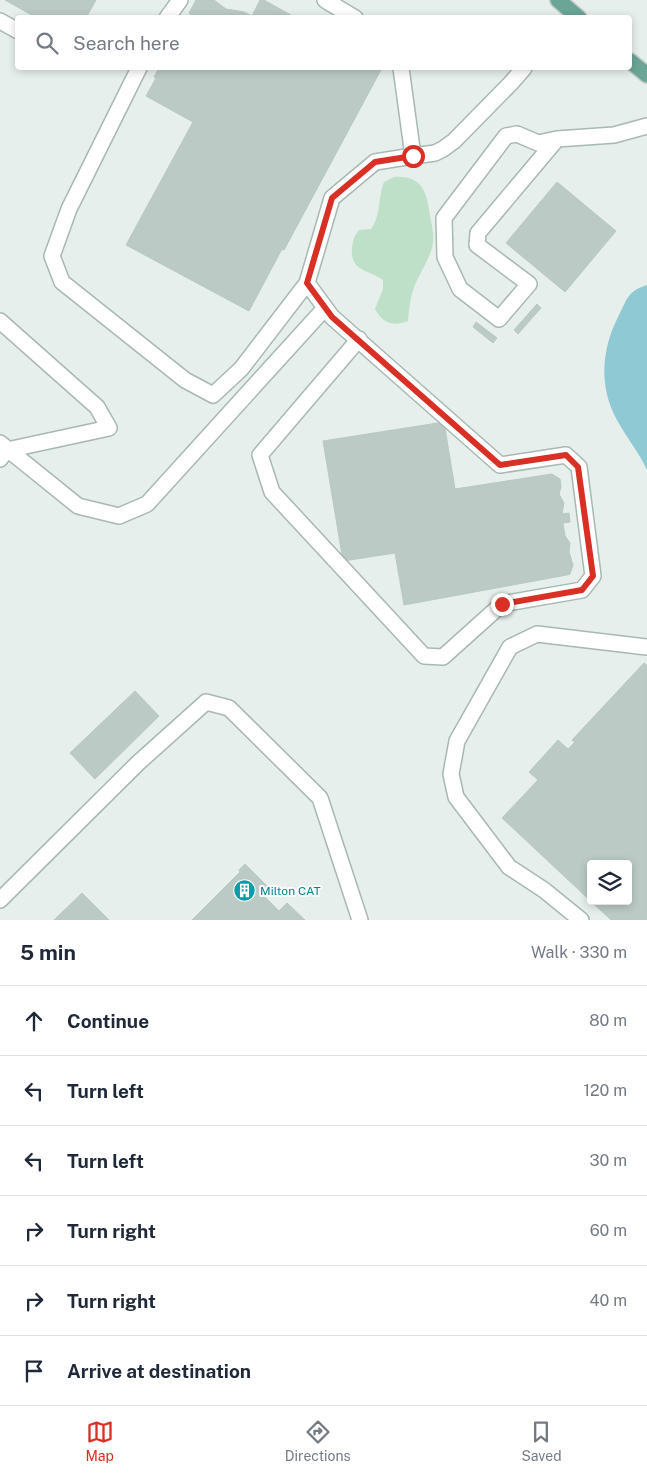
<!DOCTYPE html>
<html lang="en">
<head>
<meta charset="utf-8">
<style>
	:root { --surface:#fff; --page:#f6f6f7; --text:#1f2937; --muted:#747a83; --line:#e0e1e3; --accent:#d93025 }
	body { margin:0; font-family:"Public Sans",sans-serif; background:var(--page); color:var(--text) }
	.controls { position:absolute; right:15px; bottom:15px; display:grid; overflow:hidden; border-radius:5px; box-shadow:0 2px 8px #0003 }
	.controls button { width:45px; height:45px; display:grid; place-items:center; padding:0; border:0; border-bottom:1px solid var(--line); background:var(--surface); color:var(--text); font:25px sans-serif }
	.stop { position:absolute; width:15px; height:15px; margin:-11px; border:4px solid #d93025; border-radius:50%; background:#fff }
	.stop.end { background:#d93025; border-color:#fff; box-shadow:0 1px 5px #0008 }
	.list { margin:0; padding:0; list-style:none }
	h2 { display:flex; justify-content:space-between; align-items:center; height:65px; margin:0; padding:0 20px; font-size:21px }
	h2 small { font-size:16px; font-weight:400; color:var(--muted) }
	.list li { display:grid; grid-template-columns:32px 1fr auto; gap:15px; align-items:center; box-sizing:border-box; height:70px; padding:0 20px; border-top:1px solid var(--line) }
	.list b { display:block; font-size:19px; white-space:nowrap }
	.list em { font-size:16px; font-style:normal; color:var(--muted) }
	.icon { flex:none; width:28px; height:28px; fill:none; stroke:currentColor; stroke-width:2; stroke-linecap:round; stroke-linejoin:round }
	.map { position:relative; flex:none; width:647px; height:920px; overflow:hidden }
	.search { position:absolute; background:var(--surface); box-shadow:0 2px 8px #0003; left:15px; right:15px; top:15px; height:55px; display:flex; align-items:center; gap:12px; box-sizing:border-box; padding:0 18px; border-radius:5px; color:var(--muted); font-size:19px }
	.sheet { height:485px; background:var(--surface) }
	nav { display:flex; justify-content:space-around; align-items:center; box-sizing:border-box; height:70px; border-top:1px solid var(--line); background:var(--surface); font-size:14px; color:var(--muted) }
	nav a { display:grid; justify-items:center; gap:2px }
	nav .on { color:var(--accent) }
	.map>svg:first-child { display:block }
	.green { fill:#bfe0c8 }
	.water { fill:#8ec9d4 }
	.building { fill:#bbcac4; stroke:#b8c9c2; fill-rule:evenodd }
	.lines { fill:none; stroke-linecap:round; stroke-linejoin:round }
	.minor-casing { stroke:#a8b8b2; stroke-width:18 }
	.major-casing { stroke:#c2cac8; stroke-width:18 }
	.minor { stroke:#fff; stroke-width:15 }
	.major { stroke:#6aa596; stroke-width:15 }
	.route { stroke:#d93025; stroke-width:6 }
	.labels { text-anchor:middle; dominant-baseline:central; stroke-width:4; stroke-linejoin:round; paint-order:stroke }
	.culture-label { font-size:12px; fill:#0d838f; stroke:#f7fbf9; text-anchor:start }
</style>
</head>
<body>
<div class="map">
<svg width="647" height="920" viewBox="0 0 647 920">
	<rect width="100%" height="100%" fill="#e6efeb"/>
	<path class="green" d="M394,177C422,175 427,192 430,216C432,225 434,234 433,243C431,258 418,275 413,290C410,299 409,311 408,321C392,327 383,323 375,309L383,289V280C367,269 350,271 352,248C353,240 354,236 359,230L371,229C381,216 378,197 384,182Z"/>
	<path class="water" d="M647,285V470C639,452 626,437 617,420C599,387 601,351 618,317C627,300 627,291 647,285Z"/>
	<path class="building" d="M5,0H96L86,18H37Z
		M196,0H214L226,9L244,12L252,16L260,0H264L296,18H190L191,15L189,13Z
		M159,68H382L284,250L282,249L249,311L126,245L193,122L146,96L156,78L154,77Z
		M557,182L616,231L565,292L506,243Z
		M537,304L541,308L518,334L514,330Z
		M476,322L497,338L493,343L473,327Z
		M444,422L455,489L552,474L560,479L561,487L559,494L564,503L562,514L569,513L570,522L563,523L565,536L570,543L569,552L573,565L570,574L567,575L404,605L395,553L343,561L323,441Z
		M644,663L647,665V920H611L502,818L538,780L529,772L558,740L568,749L575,742L572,740ZM591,864H628V901H591Z
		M135,691L159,716L95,779L70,753Z
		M245,864L269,888L262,894L279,911L287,903L305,920H192L240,872L239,870Z
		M82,893L109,920H54Z"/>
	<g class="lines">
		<defs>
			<path id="minor" d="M325,0L355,18
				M167,18L180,0
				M0,21L18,31
				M139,68L69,209L52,256L62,282L185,380L213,395L241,369L307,283
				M401,68L413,156L435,153L443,149L454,141L511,83L524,68
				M557,139L478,233L477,245L529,284L499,319L460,289L445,257L444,218L506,136L517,134L538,143L557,139L614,135L647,126
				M0,321L97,407L109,428L7,450L0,459
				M359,339L260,455L272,492L424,656L443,657L502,604L582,590L593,576L579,467L566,455L500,465L332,317L307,283L332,198L375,162L413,156
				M0,443L78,506L119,516L147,504L325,308
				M0,900L138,763L206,702L229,708L320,798L360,920
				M581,920L544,890L509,867L456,797L451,774L457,741L510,647L537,634L647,647"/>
			<path id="major" d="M558,0L579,18
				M630,61L647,75"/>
		</defs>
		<use href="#minor" class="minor-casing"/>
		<use href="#major" class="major-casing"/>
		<use href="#minor" class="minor"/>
		<use href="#major" class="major"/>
	</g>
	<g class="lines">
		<path class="route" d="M413,156L375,162L332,198L307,283L332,317L500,465L566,455L578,467L593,576L582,590L502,604"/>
	</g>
	<defs>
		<symbol id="building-disc" viewBox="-11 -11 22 22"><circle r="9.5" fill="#0f9aa8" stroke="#f7fbf9"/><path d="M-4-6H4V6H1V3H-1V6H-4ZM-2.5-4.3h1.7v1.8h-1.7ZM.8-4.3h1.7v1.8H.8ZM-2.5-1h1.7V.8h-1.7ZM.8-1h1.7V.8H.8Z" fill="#fff"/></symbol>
	</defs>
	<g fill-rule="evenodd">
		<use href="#building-disc" x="232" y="878" width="25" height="25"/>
	</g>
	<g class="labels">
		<g class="culture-label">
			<text x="260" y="891">Milton CAT</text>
		</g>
	</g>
</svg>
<div class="controls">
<button><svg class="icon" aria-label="layers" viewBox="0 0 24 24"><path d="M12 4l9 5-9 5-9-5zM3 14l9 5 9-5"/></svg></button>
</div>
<div class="stop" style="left:413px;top:156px"></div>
<div class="stop end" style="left:502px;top:604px"></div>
<div class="search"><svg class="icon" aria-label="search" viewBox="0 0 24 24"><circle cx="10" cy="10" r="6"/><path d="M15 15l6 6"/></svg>Search here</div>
</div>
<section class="sheet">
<h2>5 min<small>Walk · 330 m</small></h2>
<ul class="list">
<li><svg class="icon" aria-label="ahead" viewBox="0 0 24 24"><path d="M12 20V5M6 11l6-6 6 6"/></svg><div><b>Continue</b></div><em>80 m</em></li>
<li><svg class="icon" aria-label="left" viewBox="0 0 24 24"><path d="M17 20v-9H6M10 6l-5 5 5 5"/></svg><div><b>Turn left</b></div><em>120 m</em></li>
<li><svg class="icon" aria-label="left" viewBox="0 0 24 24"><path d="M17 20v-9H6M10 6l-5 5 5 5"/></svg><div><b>Turn left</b></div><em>30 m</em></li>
<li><svg class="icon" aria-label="right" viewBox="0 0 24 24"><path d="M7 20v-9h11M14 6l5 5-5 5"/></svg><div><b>Turn right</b></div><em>60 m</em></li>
<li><svg class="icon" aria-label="right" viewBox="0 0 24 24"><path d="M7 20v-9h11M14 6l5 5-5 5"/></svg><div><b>Turn right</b></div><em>40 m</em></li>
<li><svg class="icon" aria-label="arrive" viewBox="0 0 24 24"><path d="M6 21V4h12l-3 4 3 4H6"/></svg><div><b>Arrive at destination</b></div></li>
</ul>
</section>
<nav>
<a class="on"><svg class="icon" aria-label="map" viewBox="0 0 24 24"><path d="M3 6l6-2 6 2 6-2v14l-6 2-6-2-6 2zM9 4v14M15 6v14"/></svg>Map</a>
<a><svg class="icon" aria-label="directions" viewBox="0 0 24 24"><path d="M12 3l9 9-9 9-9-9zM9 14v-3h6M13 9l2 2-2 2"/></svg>Directions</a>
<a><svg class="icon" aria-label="saved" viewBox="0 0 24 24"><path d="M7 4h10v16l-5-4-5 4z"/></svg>Saved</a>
</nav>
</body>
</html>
